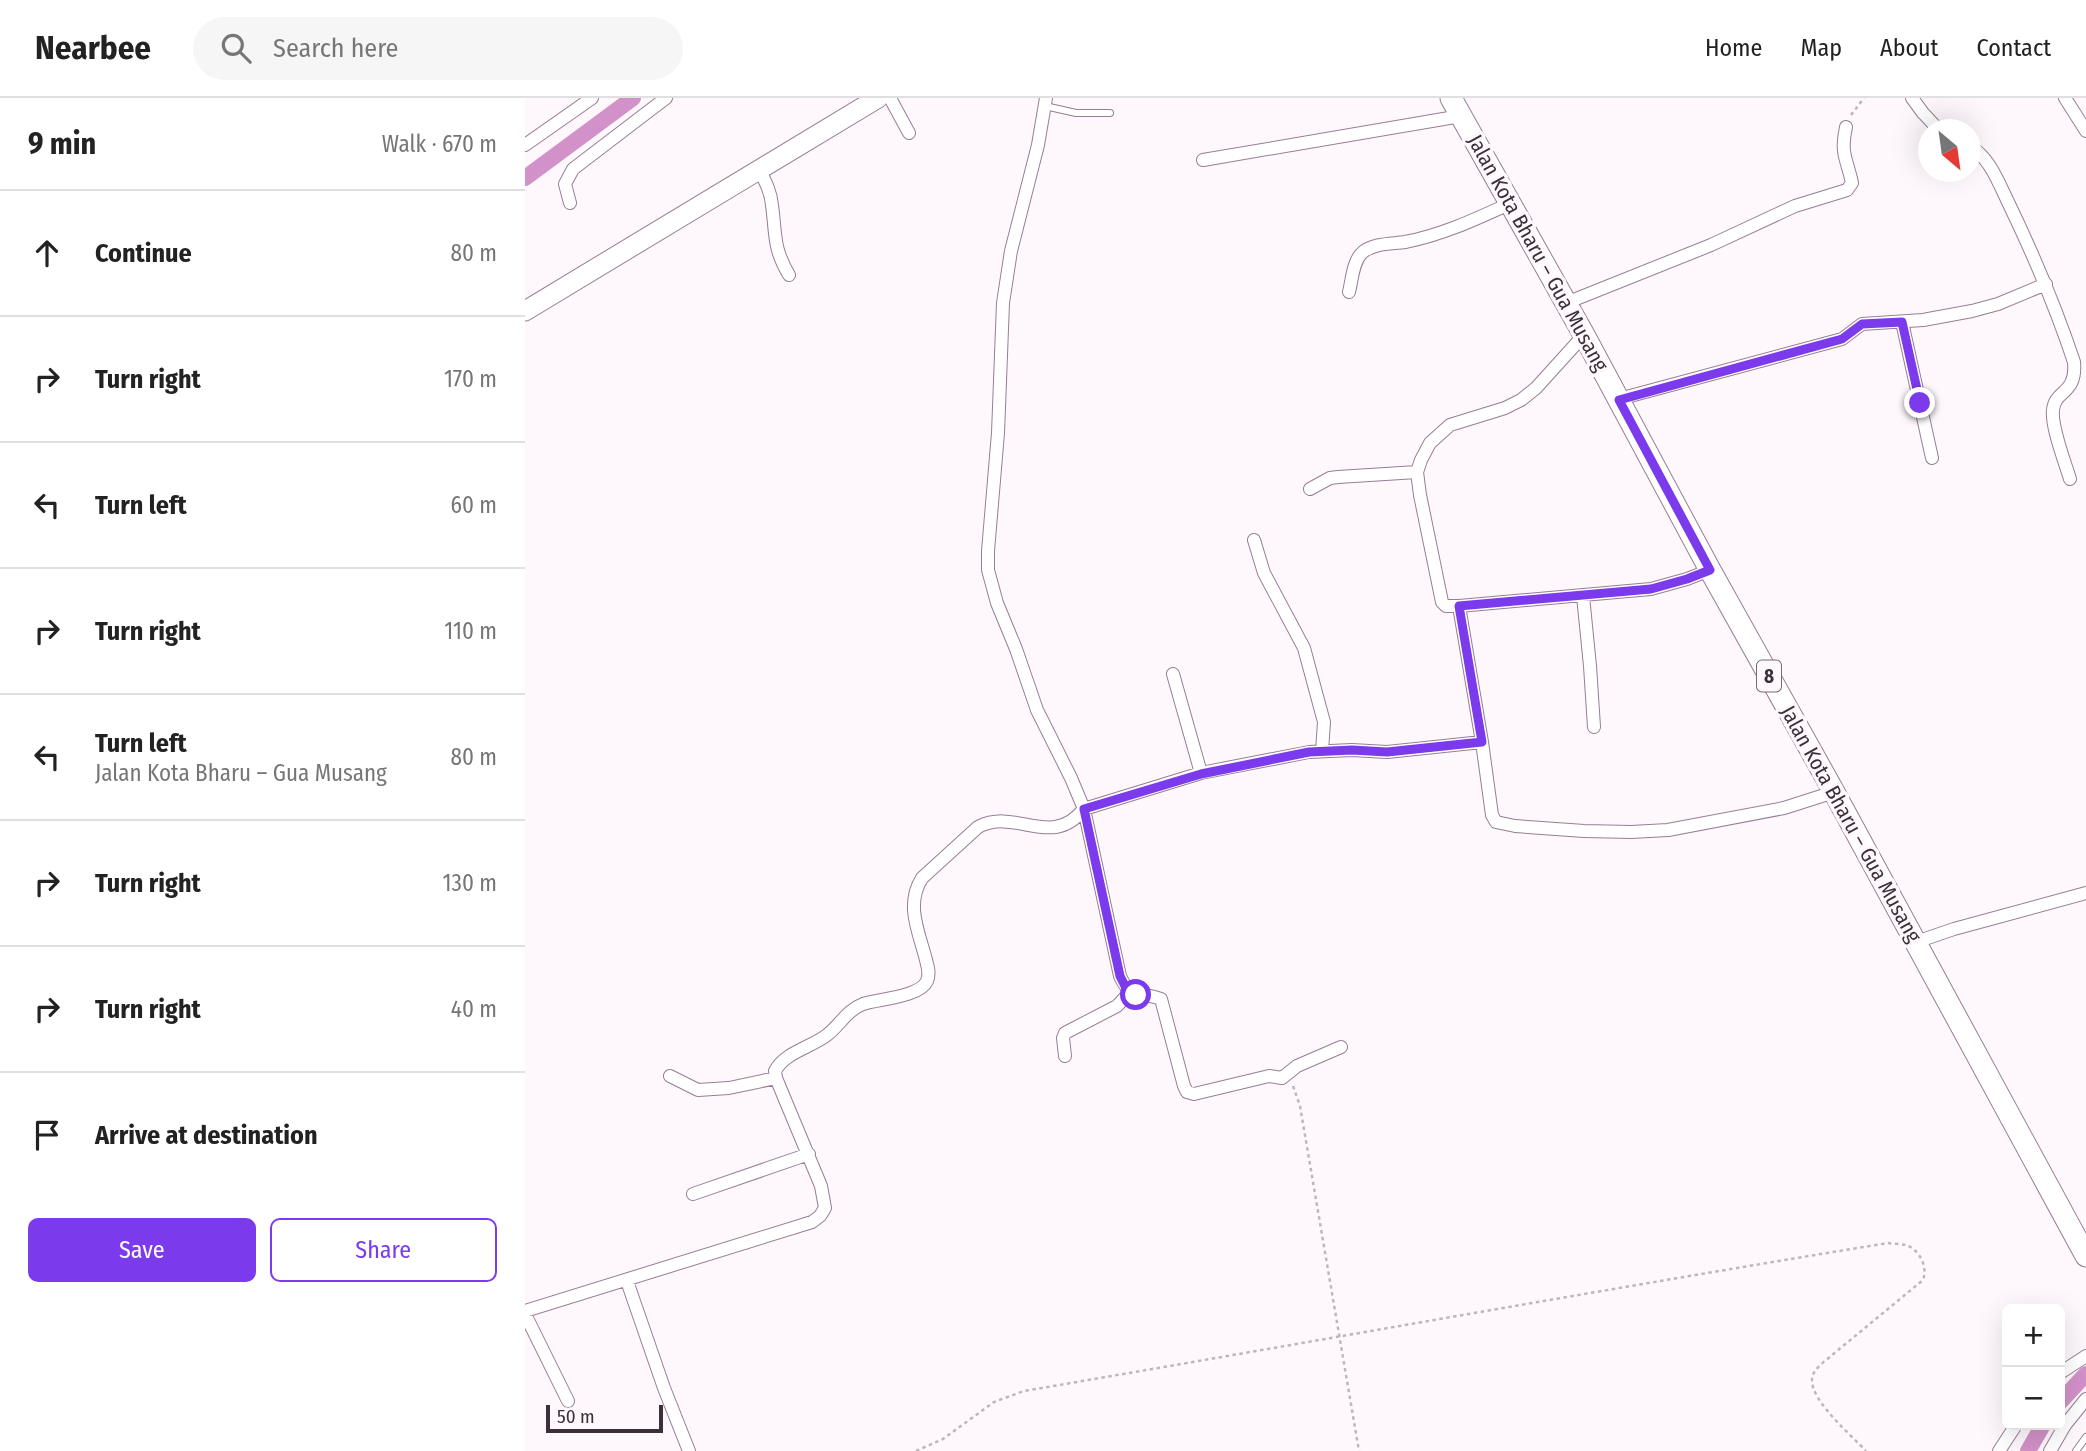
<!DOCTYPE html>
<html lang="en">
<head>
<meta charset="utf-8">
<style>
	:root { --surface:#fff; --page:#f6f6f6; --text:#222; --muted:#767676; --line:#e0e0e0; --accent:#7c3aed }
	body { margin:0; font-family:"Fira Sans Condensed",sans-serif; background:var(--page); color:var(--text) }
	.controls { position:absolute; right:21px; bottom:21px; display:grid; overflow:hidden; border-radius:10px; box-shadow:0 7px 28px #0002 }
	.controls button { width:63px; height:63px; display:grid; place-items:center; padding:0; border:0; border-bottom:2px solid var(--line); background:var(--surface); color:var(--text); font:35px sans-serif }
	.compass { position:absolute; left:1393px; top:21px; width:63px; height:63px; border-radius:50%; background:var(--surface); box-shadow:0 7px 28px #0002; rotate:151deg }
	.scale { position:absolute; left:21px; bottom:18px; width:117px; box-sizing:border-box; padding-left:7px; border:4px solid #3b2f39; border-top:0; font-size:19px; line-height:24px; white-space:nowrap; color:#3b2f39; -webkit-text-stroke:5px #fef8fd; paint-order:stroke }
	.stop { position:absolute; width:21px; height:21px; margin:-16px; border:5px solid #7c3aed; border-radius:50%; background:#fff }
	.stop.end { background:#7c3aed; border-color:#fff; box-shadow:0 2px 7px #0008 }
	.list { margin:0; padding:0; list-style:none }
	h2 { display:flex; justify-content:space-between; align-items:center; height:91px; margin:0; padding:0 28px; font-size:30px }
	h2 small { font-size:23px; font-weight:400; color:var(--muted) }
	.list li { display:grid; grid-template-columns:46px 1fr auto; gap:21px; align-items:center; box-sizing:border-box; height:126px; padding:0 28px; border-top:2px solid var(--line) }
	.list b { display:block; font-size:26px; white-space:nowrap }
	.list p { margin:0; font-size:23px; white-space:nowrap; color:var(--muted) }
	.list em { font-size:23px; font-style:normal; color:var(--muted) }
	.actions { display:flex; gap:14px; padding:21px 28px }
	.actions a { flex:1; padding:16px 0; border:2px solid var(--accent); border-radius:10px; text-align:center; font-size:24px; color:var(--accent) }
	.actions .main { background:var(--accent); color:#fff }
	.icon { flex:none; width:38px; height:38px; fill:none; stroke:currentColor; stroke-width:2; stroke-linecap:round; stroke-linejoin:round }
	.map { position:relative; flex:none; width:1561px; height:1353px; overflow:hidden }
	header { display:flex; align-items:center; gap:42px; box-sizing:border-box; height:98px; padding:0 35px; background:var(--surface); border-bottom:2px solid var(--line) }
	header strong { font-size:33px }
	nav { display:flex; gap:38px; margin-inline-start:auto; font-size:24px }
	.search { width:490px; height:63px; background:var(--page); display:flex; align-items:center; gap:18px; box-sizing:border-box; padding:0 24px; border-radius:38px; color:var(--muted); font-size:26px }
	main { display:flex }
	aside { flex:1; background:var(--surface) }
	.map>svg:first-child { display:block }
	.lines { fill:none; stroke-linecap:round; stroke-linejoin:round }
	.canal { stroke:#d291c9; stroke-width:16 }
	.service-casing { stroke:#987d94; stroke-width:8 }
	.minor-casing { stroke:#987d94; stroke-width:14 }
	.secondary-casing { stroke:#987d94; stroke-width:21 }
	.primary-casing { stroke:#987d94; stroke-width:23 }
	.path { stroke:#beb6bd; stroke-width:2.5; stroke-dasharray:3.5 3.5; stroke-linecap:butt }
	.service { stroke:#fff; stroke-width:6 }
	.minor { stroke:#fff; stroke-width:12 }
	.secondary { stroke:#fff; stroke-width:19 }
	.primary { stroke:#fff; stroke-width:21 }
	.route { stroke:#7c3aed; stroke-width:9 }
	.labels { text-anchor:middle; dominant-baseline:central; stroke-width:7; stroke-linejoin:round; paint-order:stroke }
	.shield { fill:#fef8fd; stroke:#766b74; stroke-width:2 }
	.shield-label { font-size:19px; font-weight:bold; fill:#3b2f39 }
	.street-label { font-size:21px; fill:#3b2f39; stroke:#fef8fd }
</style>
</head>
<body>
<header>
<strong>Nearbee</strong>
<div class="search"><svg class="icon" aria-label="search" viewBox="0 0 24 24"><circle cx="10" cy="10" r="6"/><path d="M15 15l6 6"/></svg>Search here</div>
<nav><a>Home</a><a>Map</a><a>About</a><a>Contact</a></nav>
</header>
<main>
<aside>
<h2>9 min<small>Walk · 670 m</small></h2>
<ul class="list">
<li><svg class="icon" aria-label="ahead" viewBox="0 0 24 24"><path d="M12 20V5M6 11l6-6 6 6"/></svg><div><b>Continue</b></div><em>80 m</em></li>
<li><svg class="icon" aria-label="right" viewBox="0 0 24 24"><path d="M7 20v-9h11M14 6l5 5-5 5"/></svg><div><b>Turn right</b></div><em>170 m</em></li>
<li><svg class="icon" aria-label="left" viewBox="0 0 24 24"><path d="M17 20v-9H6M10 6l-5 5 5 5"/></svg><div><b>Turn left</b></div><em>60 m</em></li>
<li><svg class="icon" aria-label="right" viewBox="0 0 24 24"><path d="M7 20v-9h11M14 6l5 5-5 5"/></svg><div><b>Turn right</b></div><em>110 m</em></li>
<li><svg class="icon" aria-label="left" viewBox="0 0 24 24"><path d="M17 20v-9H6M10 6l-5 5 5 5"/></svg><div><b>Turn left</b><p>Jalan Kota Bharu – Gua Musang</p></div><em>80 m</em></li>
<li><svg class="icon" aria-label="right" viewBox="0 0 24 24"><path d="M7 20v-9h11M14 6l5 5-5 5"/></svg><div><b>Turn right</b></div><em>130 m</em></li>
<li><svg class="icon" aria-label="right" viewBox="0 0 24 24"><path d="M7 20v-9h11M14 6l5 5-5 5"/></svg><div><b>Turn right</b></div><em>40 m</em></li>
<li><svg class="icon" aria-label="arrive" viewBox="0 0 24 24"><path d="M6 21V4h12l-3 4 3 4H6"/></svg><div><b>Arrive at destination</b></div></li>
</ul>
<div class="actions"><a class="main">Save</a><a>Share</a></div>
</aside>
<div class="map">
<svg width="1561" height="1353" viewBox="0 0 1561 1353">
	<rect width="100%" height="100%" fill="#fef8fd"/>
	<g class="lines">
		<path class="canal" d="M0,80L108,0
			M1535,1304L1561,1276
			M1503,1353L1518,1327"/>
		<defs>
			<path id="service" d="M520,8L551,15H585
				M1551,1353L1561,1339"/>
			<path id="minor" d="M365,0L384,35
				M521,0L513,47L486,153L478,205L473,335L463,453V472L472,505L491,551L512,612L546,680L559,711L595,878C606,903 616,893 636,901L659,988L662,994L669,996L744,978L757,980L772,968L816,949
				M1387,0L1398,15L1414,32
				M1540,0L1561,33
				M0,47L67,0
				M1446,49C1465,60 1474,86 1484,106C1509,158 1531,210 1549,264C1552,297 1530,291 1528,312C1526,329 1540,364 1545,381
				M678,62L936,18
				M234,71C240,83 246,94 247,107C251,137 248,150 264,177
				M45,105L40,86L48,71L141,0
				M824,194C827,182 828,162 838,154C849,145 867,146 880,144C917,137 951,121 986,105
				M1041,205L1186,147L1270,108L1322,92L1327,85C1322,61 1315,56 1321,29
				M1377,224L1407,360
				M1059,237L1011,290L996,302L980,310L925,327L905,345L896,362L892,374L895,397L917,504L921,508H934L1126,491L1162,481L1185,472
				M1094,301L1317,241L1337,226L1398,222L1447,213L1473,206L1521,186
				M785,391L805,380L813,379L892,374
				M729,442L739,475L779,550L799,624L797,653
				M1058,498L1065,568L1069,629
				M934,508L957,644L967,717L971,724L990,728L1059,733L1106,734L1143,732L1259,710L1309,694
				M648,576L676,675
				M1391,844L1429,831L1561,795
				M540,958L538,940L540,935L592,908L605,894
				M145,978L173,992L204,990L251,980
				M168,1096L284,1056
				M102,1183L139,1290L164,1353
				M0,1213L287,1124L295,1118L300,1110L296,1088L251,980L250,973C260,954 285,950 302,937C315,927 322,912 338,906C353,901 395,899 402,883C405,876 403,869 401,862C394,834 380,807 397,780L453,729C492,709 526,752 559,711L676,675L784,654L827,652L862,654L957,644
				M0,1216L43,1303
				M1535,1275L1561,1258
				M1474,1353L1491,1327
				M1525,1353L1540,1327L1561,1301"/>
			<path id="secondary" d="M0,213L353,0"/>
			<path id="primary" d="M926,0L1059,237L1185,472L1309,694L1561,1158"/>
		</defs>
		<use href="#service" class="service-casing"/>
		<use href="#minor" class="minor-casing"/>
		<use href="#secondary" class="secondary-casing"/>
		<use href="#primary" class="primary-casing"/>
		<path class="path" d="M1326,17L1339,0
			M768,988L775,1008L834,1353
			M391,1353L418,1341L469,1304L499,1293C787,1244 1074,1192 1363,1145C1369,1146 1376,1146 1381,1147C1395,1152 1403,1169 1398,1182L1295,1267C1291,1272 1287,1275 1287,1282C1286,1303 1327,1338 1341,1353"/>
		<use href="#service" class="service"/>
		<use href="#minor" class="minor"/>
		<use href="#secondary" class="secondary"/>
		<use href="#primary" class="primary"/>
	</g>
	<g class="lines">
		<path class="route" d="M611,897L600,888L595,878L559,711L676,676L784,654L827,652L862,654L957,644L934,508L1126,491L1162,481L1185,472L1094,302L1317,241L1337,226L1377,224L1395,305"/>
	</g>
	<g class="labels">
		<rect class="shield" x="1232" y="562.5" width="24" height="31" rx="5"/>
		<g class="shield-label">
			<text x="1244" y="578">8</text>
		</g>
		<g class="street-label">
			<text transform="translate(1013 155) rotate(61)">Jalan Kota Bharu – Gua Musang</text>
			<text transform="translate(1326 726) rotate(61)">Jalan Kota Bharu – Gua Musang</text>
		</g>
	</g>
</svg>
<div class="controls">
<button>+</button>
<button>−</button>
</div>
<svg class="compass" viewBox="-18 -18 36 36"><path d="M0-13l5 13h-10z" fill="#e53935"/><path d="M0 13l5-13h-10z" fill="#767676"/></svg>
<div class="scale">50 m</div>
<div class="stop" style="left:611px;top:897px"></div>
<div class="stop end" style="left:1395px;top:305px"></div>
</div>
</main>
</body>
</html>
